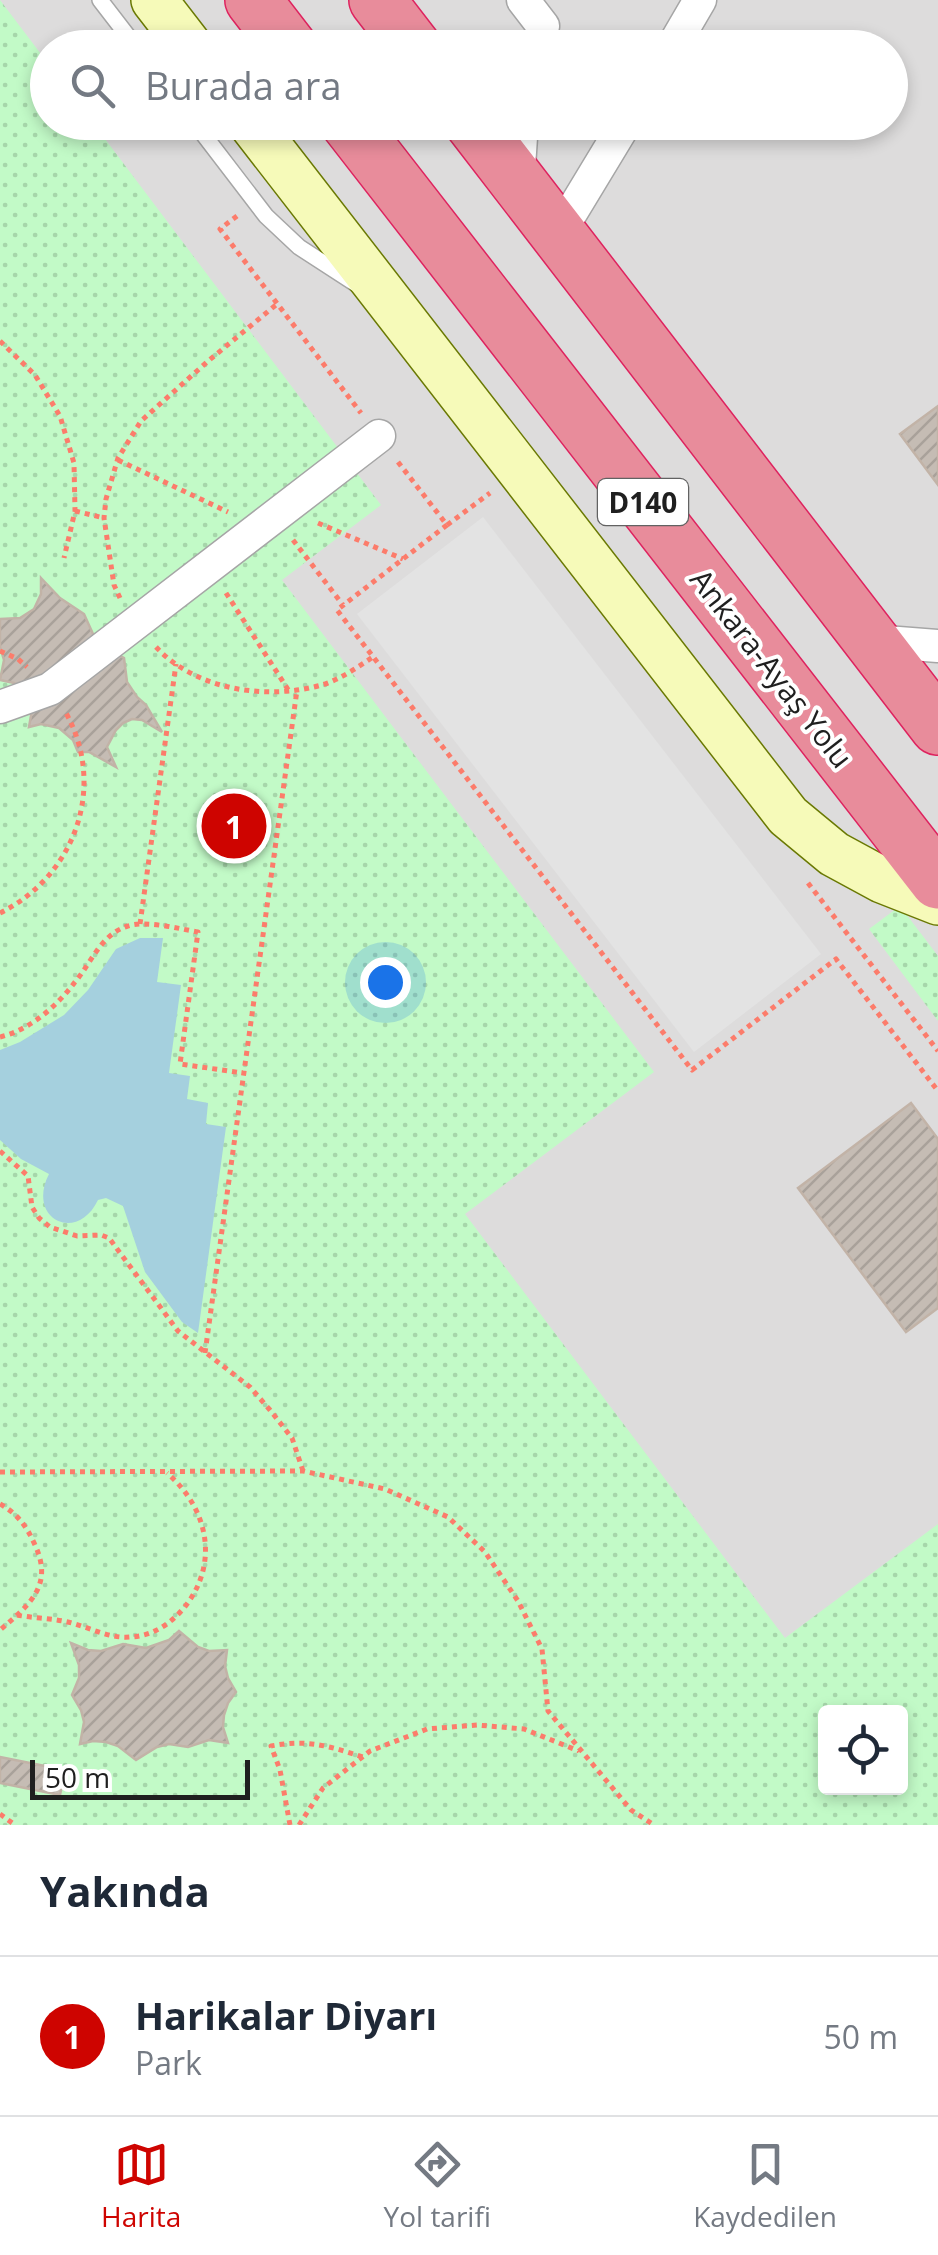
<!DOCTYPE html>
<html lang="tr">
<head>
<meta charset="utf-8">
<style>
	:root { --surface:#fff; --page:#f6f6f7; --text:#1f2937; --muted:#747a83; --line:#e0e1e3; --accent:#ce0400 }
	body { margin:0; font-family:"Open Sans",sans-serif; background:var(--page); color:var(--text) }
	.controls { position:absolute; right:30px; bottom:30px; display:grid; overflow:hidden; border-radius:10px; box-shadow:0 5px 15px #0003 }
	.controls button { width:90px; height:90px; display:grid; place-items:center; padding:0; border:0; border-bottom:2px solid var(--line); background:var(--surface); color:var(--text); font:50px sans-serif }
	.scale { position:absolute; left:30px; bottom:25px; width:220px; box-sizing:border-box; padding-left:10px; border:5px solid #1f1f1f; border-top:0; font-size:28px; line-height:35px; white-space:nowrap; color:#1f1f1f; -webkit-text-stroke:8px #fff; paint-order:stroke }
	.you { position:absolute; left:385px; top:982px; width:35px; height:35px; margin:-25px; border:8px solid #fff; border-radius:50%; background:#1a73e8; box-shadow:0 0 0 15px #1a73e833 }
	.badge { display:grid; place-items:center; width:65px; height:65px; border-radius:50%; background:var(--accent); color:#fff; font-size:32px; font-weight:700 }
	.pin { position:absolute; translate:-50% -50%; border:5px solid #fff; box-shadow:0 2px 10px #0006 }
	.list { margin:0; padding:0; list-style:none }
	h2 { display:flex; justify-content:space-between; align-items:center; height:130px; margin:0; padding:0 40px; font-size:42px }
	h2 small { font-size:32px; font-weight:400; color:var(--muted) }
	.list li { display:grid; grid-template-columns:65px 1fr auto; gap:30px; align-items:center; box-sizing:border-box; height:160px; padding:0 40px; border-top:2px solid var(--line) }
	.list b { display:block; font-size:38px; white-space:nowrap }
	.list p { margin:0; font-size:32px; white-space:nowrap; color:var(--muted) }
	.list em { font-size:32px; font-style:normal; color:var(--muted) }
	.icon { flex:none; width:55px; height:55px; fill:none; stroke:currentColor; stroke-width:2; stroke-linecap:round; stroke-linejoin:round }
	.map { position:relative; flex:none; width:938px; height:1825px; overflow:hidden }
	.search { position:absolute; background:var(--surface); box-shadow:0 5px 15px #0003; left:30px; right:30px; top:30px; height:110px; display:flex; align-items:center; gap:25px; box-sizing:border-box; padding:0 35px; border-radius:55px; color:var(--muted); font-size:38px }
	.sheet { height:290px; background:var(--surface) }
	nav { display:flex; justify-content:space-around; align-items:center; box-sizing:border-box; height:140px; border-top:2px solid var(--line); background:var(--surface); font-size:28px; color:var(--muted) }
	nav a { display:grid; justify-items:center; gap:5px }
	nav .on { color:var(--accent) }
	.map>svg:first-child { display:block }
	.residential { fill:#dddcdc; fill-rule:evenodd }
	.park { fill:url(#park-dots); fill-rule:evenodd }
	.parking { fill:#e3e3e3 }
	.water { fill:#a5d0de }
	.building { fill:url(#building-hatch); stroke:#c2b3a7; stroke-width:2.5 }
	.lines { fill:none; stroke-linecap:round; stroke-linejoin:round }
	.lane-casing { stroke:#a6a6a6; stroke-width:18 }
	.street-casing { stroke:#a6a6a6; stroke-width:35 }
	.secondary-casing { stroke:#6a7903; stroke-width:48 }
	.highway-casing { stroke:#de235f; stroke-width:58 }
	.path { stroke:#fc7c6b; stroke-width:5; stroke-dasharray:5 5; stroke-linecap:butt }
	.lane { stroke:#fff; stroke-width:15 }
	.street { stroke:#fff; stroke-width:32 }
	.secondary { stroke:#f6fab9; stroke-width:45 }
	.highway { stroke:#e88c9b; stroke-width:55 }
	.labels { text-anchor:middle; dominant-baseline:central; stroke-width:8; stroke-linejoin:round; paint-order:stroke }
	.shield { fill:#fff; stroke:#626262; stroke-width:2.5 }
	.shield-label { font-size:28px; font-weight:bold; fill:#1f1f1f }
	.street-label { font-size:30px; fill:#1f1f1f; stroke:#fff }
</style>
</head>
<body>
<div class="map">
<svg width="938" height="1825" viewBox="0 0 938 1825">
	<defs>
		<pattern id="park-dots" width="8" height="8" patternUnits="userSpaceOnUse" patternTransform="scale(2.5)"><rect width="8" height="8" fill="#c2fac7"/><path d="M2 2h.1M6 6h.1" fill="none" stroke="#a6d6aa" stroke-width="1.8" stroke-linecap="round"/></pattern>
		<pattern id="building-hatch" width="6" height="6" patternUnits="userSpaceOnUse" patternTransform="scale(2.5)"><rect width="6" height="6" fill="#c5bcb4"/><path d="M-1 1l2-2M0 6l6-6M5 7l2-2" fill="none" stroke="#a9a19a"/></pattern>
	</defs>
	<rect width="100%" height="100%" fill="#f0ede5"/>
	<path class="residential" d="M0,0H938V1825H0ZM48,48H890V122H48ZM826,1712H900V1788H826Z"/>
	<path class="park" d="M0,0L47,62L48,122L93,123L381,505L282,580L654,1072L465,1214L785,1638L938,1524V1825H0ZM826,1712H900V1788H826Z
		M900,906L938,956V1021L869,929Z"/>
	<path class="parking" d="M483,517L821,954L694,1052L357,614Z"/>
	<path class="water" d="M140,938H163L157,982L181,985L169,1073L190,1076L187,1099L208,1103L206,1124L226,1127L198,1333L182,1322L145,1272L123,1206L106,1198L98,1200C77,1244 26,1219 49,1174L21,1159L0,1140V1050L20,1042L64,1015L88,990L116,949Z"/>
	<path class="building" d="M938,406V485L900,434Z
		M41,578L60,598L84,614L93,634L103,646L124,658L127,682L137,697L146,705L162,732L142,720L132,719L123,723L116,730L107,747L116,767L89,752H78L73,740L59,728L41,724L29,727L32,710L21,688L14,683L0,680L4,660L0,647V619L20,618L34,609L41,594Z
		M911,1103L938,1139V1308L906,1332L798,1188Z
		M179,1631L198,1647L209,1651L227,1650L225,1666L228,1678L236,1692L228,1703L224,1715L223,1727L228,1743L209,1740L188,1747L169,1744L157,1747L136,1760L118,1746L106,1742L93,1741L80,1744L84,1722L81,1710L72,1695L79,1678V1665L71,1643L88,1650L101,1651L123,1644L146,1648L169,1640Z
		M0,1757L65,1770L60,1795L0,1783Z"/>
	<g class="lines">
		<defs>
			<path id="lane" d="M100,0L137,48
				M194,122L266,216L299,247L356,284"/>
			<path id="street" d="M523,0L543,26L538,48
				M672,48L700,0
				M518,182L522,122
				M557,236L626,122
				M873,641L938,646
				M0,707L50,689L379,436"/>
			<path id="secondary" d="M154,0L191,48
				M250,122L788,816L834,854L882,880L938,902"/>
			<path id="highway" d="M253,0L290,48
				M377,0L414,48
				M348,122L938,881
				M472,122L938,727"/>
		</defs>
		<use href="#lane" class="lane-casing"/>
		<use href="#street" class="street-casing"/>
		<use href="#secondary" class="secondary-casing"/>
		<use href="#highway" class="highway-casing"/>
		<path class="path" d="M237,216L220,229L361,413
			M0,341L35,375L60,416L74,463L75,511L64,558
			M118,460L228,512
			M398,462L447,525L490,493
			M75,511L104,518
			M318,523L403,559
			M447,525L337,610L692,1070L836,959L938,1091
			M293,540L343,605
			M226,593L289,691
			M120,598L114,585L104,518L106,499L118,458L141,421L207,362L277,304
			M156,647C197,691 269,701 325,684C342,678 358,667 373,657
			M0,651L18,659L27,667
			M808,883L938,1051
			M0,913C75,876 107,787 66,713
			M140,924L176,664
			M0,1037C30,1030 57,1006 75,982C92,962 101,934 128,926C146,920 180,929 198,932L180,1064L243,1073
			M0,1151L28,1176L32,1207L39,1218L50,1227L77,1236L101,1235L109,1238L178,1331L250,1387L270,1410L292,1438L303,1471
			M205,1353L297,690
			M0,1472L303,1471L385,1489L448,1517L485,1552L518,1601L542,1649L548,1711L631,1810L654,1825
			M0,1504C18,1514 27,1527 35,1545C54,1586 29,1605 0,1630
			M17,1615C32,1618 48,1618 63,1621C86,1625 107,1639 130,1637C152,1636 169,1625 183,1609C220,1565 209,1509 167,1473
			M0,1814L15,1825
			M290,1825L280,1770L271,1746C307,1739 329,1746 363,1757
			M299,1825L323,1788L370,1751L427,1729L477,1725L524,1729L579,1751"/>
		<use href="#lane" class="lane"/>
		<use href="#street" class="street"/>
		<use href="#secondary" class="secondary"/>
		<use href="#highway" class="highway"/>
	</g>
	<g class="labels">
		<rect class="shield" x="598" y="479" width="90" height="46" rx="8"/>
		<g class="shield-label">
			<text x="643" y="502">D140</text>
		</g>
		<g class="street-label">
			<text transform="translate(772 668) rotate(52)">Ankara-Ayaş Yolu</text>
		</g>
	</g>
</svg>
<div class="controls">
<button><svg class="icon" aria-label="locate" viewBox="0 0 24 24"><circle cx="12" cy="12" r="6"/><path d="M12 2v4M12 18v4M2 12h4M18 12h4"/></svg></button>
</div>
<div class="scale">50 m</div>
<div class="you"></div>
<div class="pin badge" style="left:234px;top:826px">1</div>
<div class="search"><svg class="icon" aria-label="search" viewBox="0 0 24 24"><circle cx="10" cy="10" r="6"/><path d="M15 15l6 6"/></svg>Burada ara</div>
</div>
<section class="sheet">
<h2>Yakında<small></small></h2>
<ul class="list">
<li><span class="badge">1</span><div><b>Harikalar Diyarı</b><p>Park</p></div><em>50 m</em></li>
</ul>
</section>
<nav>
<a class="on"><svg class="icon" aria-label="map" viewBox="0 0 24 24"><path d="M3 6l6-2 6 2 6-2v14l-6 2-6-2-6 2zM9 4v14M15 6v14"/></svg>Harita</a>
<a><svg class="icon" aria-label="directions" viewBox="0 0 24 24"><path d="M12 3l9 9-9 9-9-9zM9 14v-3h6M13 9l2 2-2 2"/></svg>Yol tarifi</a>
<a><svg class="icon" aria-label="saved" viewBox="0 0 24 24"><path d="M7 4h10v16l-5-4-5 4z"/></svg>Kaydedilen</a>
</nav>
</body>
</html>
